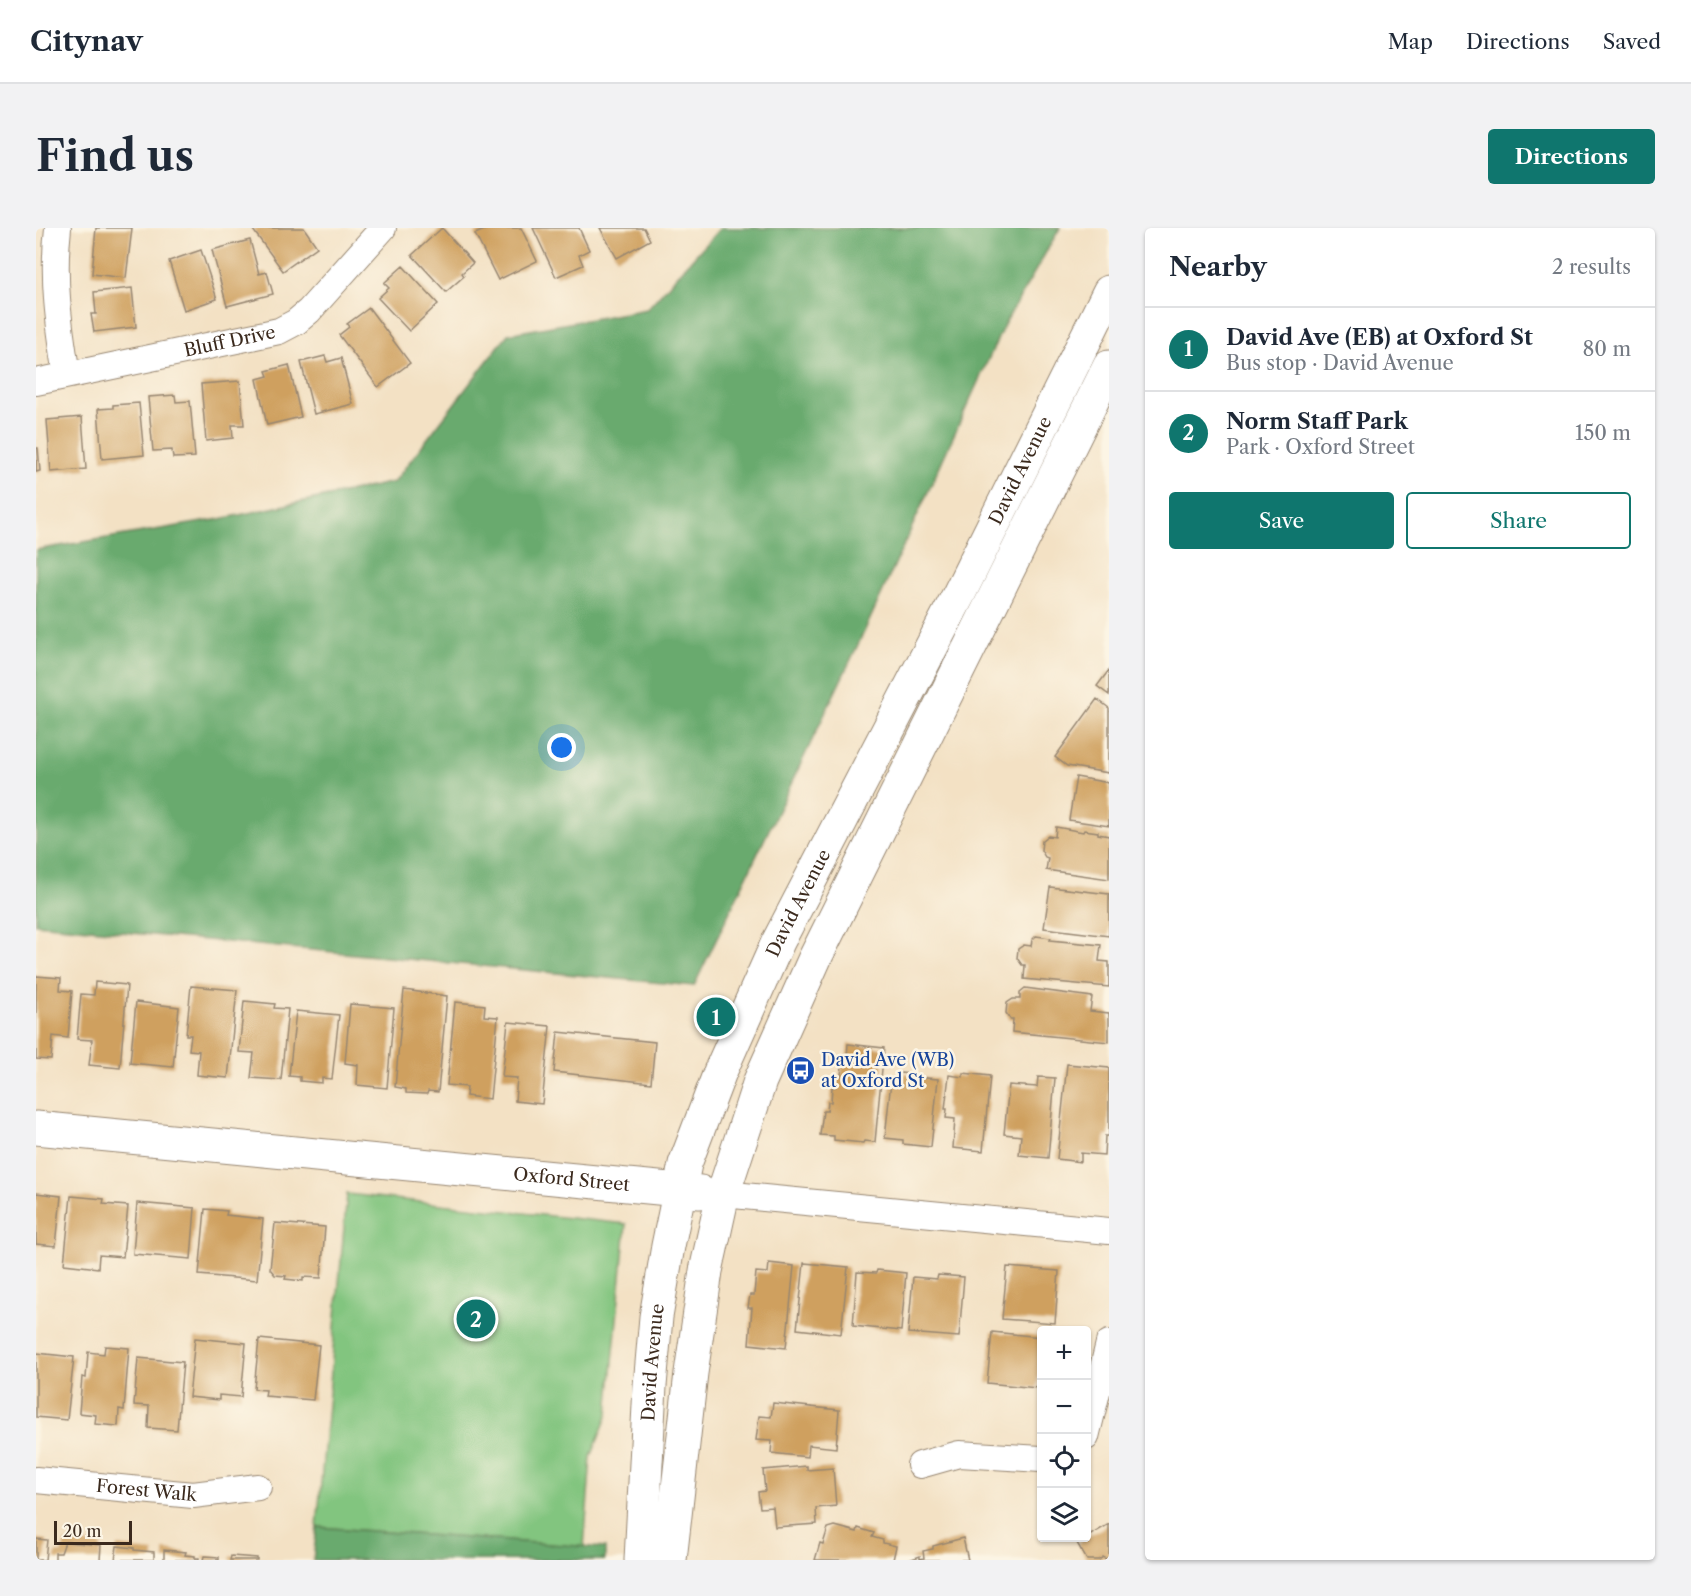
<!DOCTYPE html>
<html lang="en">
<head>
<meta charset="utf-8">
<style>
	:root { --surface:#fff; --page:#f2f2f3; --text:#1f2937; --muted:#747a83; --line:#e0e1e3; --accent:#0f766e }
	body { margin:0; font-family:"Libre Caslon Text",serif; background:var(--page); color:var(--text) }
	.controls { position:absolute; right:18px; bottom:18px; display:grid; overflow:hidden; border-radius:6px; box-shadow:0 2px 4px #0004 }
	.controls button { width:54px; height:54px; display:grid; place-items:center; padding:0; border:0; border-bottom:2px solid var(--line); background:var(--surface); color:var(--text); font:30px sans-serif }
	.scale { position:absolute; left:18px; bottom:15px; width:78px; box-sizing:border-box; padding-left:6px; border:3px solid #3b2a1e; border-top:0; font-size:16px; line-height:21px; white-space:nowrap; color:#3b2a1e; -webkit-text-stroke:4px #fcf5e5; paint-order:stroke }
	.you { position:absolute; left:526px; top:520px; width:21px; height:21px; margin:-15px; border:4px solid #fff; border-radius:50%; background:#1a73e8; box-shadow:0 0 0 9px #1a73e833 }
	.badge { display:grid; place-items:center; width:39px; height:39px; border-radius:50%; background:var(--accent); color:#fff; font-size:20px; font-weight:700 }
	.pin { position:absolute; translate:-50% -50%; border:3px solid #fff; box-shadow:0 2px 6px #0006 }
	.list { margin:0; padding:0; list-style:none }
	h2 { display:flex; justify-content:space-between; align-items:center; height:78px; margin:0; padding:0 24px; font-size:26px }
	h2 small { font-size:20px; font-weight:400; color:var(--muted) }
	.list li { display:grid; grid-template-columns:39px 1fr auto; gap:18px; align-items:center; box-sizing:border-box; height:84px; padding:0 24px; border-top:2px solid var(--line) }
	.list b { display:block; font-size:22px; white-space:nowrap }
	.list p { margin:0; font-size:20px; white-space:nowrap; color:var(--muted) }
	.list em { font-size:20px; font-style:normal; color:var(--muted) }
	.actions { display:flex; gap:12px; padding:18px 24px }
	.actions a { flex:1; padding:14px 0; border:2px solid var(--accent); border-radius:6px; text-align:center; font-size:21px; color:var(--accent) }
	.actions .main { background:var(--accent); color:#fff }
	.icon { flex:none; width:33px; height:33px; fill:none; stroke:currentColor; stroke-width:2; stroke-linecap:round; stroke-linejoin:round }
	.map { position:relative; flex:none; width:1073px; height:1332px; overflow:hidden; border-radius:6px }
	header { display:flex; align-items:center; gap:36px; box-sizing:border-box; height:84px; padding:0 30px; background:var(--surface); border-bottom:2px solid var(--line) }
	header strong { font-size:28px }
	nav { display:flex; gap:33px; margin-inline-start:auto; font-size:21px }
	.intro { display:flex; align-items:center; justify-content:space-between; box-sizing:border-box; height:144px; padding:0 36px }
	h1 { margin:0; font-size:42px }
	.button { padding:15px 27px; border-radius:6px; background:var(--accent); color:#fff; font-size:21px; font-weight:700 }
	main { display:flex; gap:36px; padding:0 36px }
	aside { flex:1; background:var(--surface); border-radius:6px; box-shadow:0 2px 4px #0004 }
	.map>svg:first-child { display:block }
	.green { fill:#82c57f; stroke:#5e784e; stroke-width:1.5 }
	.forest { fill:#69aa6e; stroke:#526a46; stroke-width:1.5 }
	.building { fill:#cfa05e }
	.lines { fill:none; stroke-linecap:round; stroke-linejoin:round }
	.street-casing { stroke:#978671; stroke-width:28 }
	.secondary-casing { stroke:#978671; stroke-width:35 }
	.street { stroke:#fff; stroke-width:26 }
	.secondary { stroke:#fff; stroke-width:33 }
	.labels { text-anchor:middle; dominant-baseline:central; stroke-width:5; stroke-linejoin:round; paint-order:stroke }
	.street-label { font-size:18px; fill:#3b2a1e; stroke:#fcf5e5 }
	.transit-label { font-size:18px; fill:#164399; stroke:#fcf5e5; text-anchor:start }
</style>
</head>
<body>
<header>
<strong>Citynav</strong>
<nav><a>Map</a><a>Directions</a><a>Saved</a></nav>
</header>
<div class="intro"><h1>Find us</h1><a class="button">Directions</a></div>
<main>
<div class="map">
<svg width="1073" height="1332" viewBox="0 0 1073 1332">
	<rect width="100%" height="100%" fill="#fcf5e5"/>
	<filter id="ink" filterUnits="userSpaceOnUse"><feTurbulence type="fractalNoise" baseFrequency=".0167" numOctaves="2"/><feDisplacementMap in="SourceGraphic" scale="12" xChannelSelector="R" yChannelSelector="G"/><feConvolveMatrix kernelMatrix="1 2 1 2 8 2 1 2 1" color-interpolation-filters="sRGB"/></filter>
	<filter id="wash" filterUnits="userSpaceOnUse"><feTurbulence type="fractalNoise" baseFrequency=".008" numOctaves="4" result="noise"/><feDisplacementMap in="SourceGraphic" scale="24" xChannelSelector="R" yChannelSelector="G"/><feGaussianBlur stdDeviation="1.35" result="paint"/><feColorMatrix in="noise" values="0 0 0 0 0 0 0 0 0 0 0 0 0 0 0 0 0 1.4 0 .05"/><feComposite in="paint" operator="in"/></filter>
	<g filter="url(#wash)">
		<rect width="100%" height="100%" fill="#f3e1c4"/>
		<path class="green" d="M311,966L590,996L572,1186L555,1229L548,1319L281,1299Z"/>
		<path class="forest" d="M684,0H1024L968,97L830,400L658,758L0,696V322L184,291L358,254L472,106L611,81Z
			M281,1299L569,1320V1332H277Z"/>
		<g id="blocks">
			<path class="building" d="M60,0H96L90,50L56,46Z
				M220,0H268L281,19L247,43L217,2Z
				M406,0L437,35L426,45L428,48L410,64L376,27Z
				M453,0H485L501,33L462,52L439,6Z
				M497,0H543L553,22L543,27L547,37L520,49Z
				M564,0H608L614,12L581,30Z
				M214,12L223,46L231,44L237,66L191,78L176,22Z
				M165,22L181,71L148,82L133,33Z
				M367,38L402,76L373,103L342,70L353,60L348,55Z
				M96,60L100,99L58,104L55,86H60L58,64Z
				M333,80L374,135L342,159L303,107L313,99L311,96Z
				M289,128L291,134L305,130L317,176L278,186L265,134Z
				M253,137L265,189L231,197L221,151L232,148L230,143Z
				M204,153L208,197H196L197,210L170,213L165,156Z
				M139,167L140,174L154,173L159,229L137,230L136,222L117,223L112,169Z
				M103,175L108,227L66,231L62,181L77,180V177Z
				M46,189L50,241L15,244L11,192Z
				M0,220H2L4,243L0,244Z
				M1073,442V467L1061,458Z
				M1061,471L1073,480V545L1031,538L1019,529Z
				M1040,549L1073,555V598L1033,592Z
				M1020,599L1047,604L1048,602L1062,604V606L1073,608V651L1010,642L1012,630L1009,629L1005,622L1006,613L1012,608L1019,609Z
				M1014,659L1073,666V708L1008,700Z
				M1000,708L1015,710L1014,712L1065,717L1063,733L1073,734V759L988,751L989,737H986L981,730L982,721L988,717L995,718L996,712Z
				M0,748L25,750L24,762L36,763L32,810L17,808L15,832L0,831Z
				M59,754L91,757L84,840L53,837L56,812L41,811L45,766L58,767Z
				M155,758L201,762L192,850L161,847L163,823L153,822L155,807H150Z
				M989,760L1056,769L1054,783L1073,785V814L976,804L977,791H974L970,785L971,775L977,771H984V764Z
				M368,762L411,768L402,864L392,863L391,866L370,865V861L359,859Z
				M208,773L239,776L238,780L252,781L245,852L215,850L218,825L203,824Z
				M100,774L143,779L137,839L94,835Z
				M419,774L449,777L448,788L462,789L454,871L430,868L431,859L411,857Z
				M314,776L358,780L351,860L321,857L322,837L309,835Z
				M260,783L303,787L296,851L286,850V855L264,853V849L253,848Z
				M472,794L514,798L506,876L479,873L481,850L466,849Z
				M522,804L619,814L615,855L518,844Z
				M812,816L848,820L839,914L828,913L827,915L798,912V908L784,907L787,883H791L792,874H795L796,859H799L800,848H805L807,829H811Z
				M1031,836L1073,840V908H1069L1068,927L1045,925V934L1021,931Z
				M864,845L875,846L877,849L902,851L895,919L867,916V912L849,910L855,853H860L861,847Z
				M927,845L954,848L947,923L917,920L919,891L910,890L911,881H909L913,847L927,849Z
				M1002,849L1019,850L1012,930L983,927L985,908L968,906L973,857L1001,859Z
				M0,965L25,968L20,1018L0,1016Z
				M35,968L68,971L67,976L92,978L87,1029L63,1027L62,1040L28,1036Z
				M101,975L159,980L155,1031L97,1026Z
				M169,981L191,983L190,987L227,991L221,1052L163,1047Z
				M239,995L289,999L285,1050L267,1049V1053L249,1051L250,1048L239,1047L234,1041Z
				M733,1035L758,1038L750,1120L713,1116L716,1080H712L714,1067H718L720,1044L732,1045Z
				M768,1035L812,1039L805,1106L761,1101Z
				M971,1039L1023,1043L1019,1095L966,1091Z
				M841,1042L870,1045L865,1103L817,1098L821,1044L840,1045Z
				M902,1047L928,1049L923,1109L872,1105L877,1049L901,1051Z
				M956,1104L1005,1109V1130L1004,1129L1001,1160L951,1155Z
				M159,1110L210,1115L205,1169L183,1167V1172L153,1169Z
				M223,1111L283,1117L277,1172L229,1168L230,1162L218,1161Z
				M69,1118L93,1120L88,1182L83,1181L82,1198L59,1196L60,1187L43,1185L46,1149L50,1150L52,1124L68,1126Z
				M0,1125L38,1129L31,1192L0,1189Z
				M102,1130L147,1134L141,1202L112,1200L113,1178L98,1177Z
				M737,1175L803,1182L800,1220L773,1217L772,1229L735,1225L736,1213L720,1212L723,1188L735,1189Z
				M771,1238V1242L797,1240L800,1278L780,1280L781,1296L739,1299L737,1279L724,1280L722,1264L729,1263L727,1242Z
				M1073,1296V1329L1069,1331L1067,1329L1063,1332H1051L1041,1315Z
				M799,1298L821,1304L822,1300L838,1305L836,1309L847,1312V1315L860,1318L857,1332H779L784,1315L787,1316L792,1300Z
				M927,1310L932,1332H873L884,1328V1331L888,1330L887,1323L897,1321V1318Z
				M0,1311L11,1312L9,1332H0Z
				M29,1314L65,1317L64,1332H19V1325H25Z
				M81,1318L98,1320V1322L118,1324V1332H79Z
				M128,1322L150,1324L149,1327L159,1328V1330H163V1332H128Z
				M168,1328L183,1329V1332H167Z
				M195,1328L221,1330V1332H194Z"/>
		</g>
	</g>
	<g filter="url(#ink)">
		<use href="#blocks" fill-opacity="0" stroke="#978671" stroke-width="1.5"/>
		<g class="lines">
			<defs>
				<g id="street">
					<path d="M22,0C16,51 23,97 31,147"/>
					<path id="s1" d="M0,154L243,103L260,94L273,83L347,0"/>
					<path d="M687,966L1073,1003"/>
					<path d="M1050,1209L1073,1115"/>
					<path d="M884,1237L923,1226L1005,1231"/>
					<path id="s2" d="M0,1252L157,1267L222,1259"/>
				</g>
				<g id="secondary">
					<path id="s3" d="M0,900L664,964"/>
					<path id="s4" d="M605,1332L614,1158L620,1089L632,1018L649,936L684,844L742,714L923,366L1073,64"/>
					<path d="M634,1332L655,1145L670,1043L687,966L724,853L779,730L1073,139"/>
				</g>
			</defs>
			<use href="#street" class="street-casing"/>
			<use href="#secondary" class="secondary-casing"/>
			<use href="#street" class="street"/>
			<use href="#secondary" class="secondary"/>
		</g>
	</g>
	<defs>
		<symbol id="bus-disc" viewBox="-11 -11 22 22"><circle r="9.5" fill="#1a4fb4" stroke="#fcf5e5"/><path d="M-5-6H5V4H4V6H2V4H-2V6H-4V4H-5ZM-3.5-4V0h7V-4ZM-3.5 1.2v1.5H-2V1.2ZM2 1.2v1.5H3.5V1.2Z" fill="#fff"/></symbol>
	</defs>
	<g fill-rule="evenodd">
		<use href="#bus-disc" x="748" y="826" width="33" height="33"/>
	</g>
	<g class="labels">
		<g class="street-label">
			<text stroke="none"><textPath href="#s1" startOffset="198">Bluff Drive</textPath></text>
			<text stroke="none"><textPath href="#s4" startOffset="1170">David Avenue</textPath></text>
			<text stroke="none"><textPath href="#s4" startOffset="684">David Avenue</textPath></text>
			<text stroke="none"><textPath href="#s3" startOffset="538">Oxford Street</textPath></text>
			<text stroke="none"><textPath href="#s4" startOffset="198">David Avenue</textPath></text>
			<text stroke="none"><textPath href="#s2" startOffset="111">Forest Walk</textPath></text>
		</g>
		<g class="transit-label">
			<text x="785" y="832">David Ave (WB)<tspan x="785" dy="21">at Oxford St</tspan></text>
		</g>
	</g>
</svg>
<div class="controls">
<button>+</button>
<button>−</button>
<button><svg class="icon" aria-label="locate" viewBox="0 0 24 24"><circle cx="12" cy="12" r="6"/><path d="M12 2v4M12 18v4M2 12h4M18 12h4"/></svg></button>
<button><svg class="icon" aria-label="layers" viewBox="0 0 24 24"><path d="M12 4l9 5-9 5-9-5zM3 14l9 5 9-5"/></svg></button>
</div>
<div class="scale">20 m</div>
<div class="you"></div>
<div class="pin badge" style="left:680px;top:789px">1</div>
<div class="pin badge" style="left:440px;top:1091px">2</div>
</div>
<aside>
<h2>Nearby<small>2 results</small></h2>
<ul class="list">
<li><span class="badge">1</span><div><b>David Ave (EB) at Oxford St</b><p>Bus stop · David Avenue</p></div><em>80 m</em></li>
<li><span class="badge">2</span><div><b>Norm Staff Park</b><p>Park · Oxford Street</p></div><em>150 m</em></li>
</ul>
<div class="actions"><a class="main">Save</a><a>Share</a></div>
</aside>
</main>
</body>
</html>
